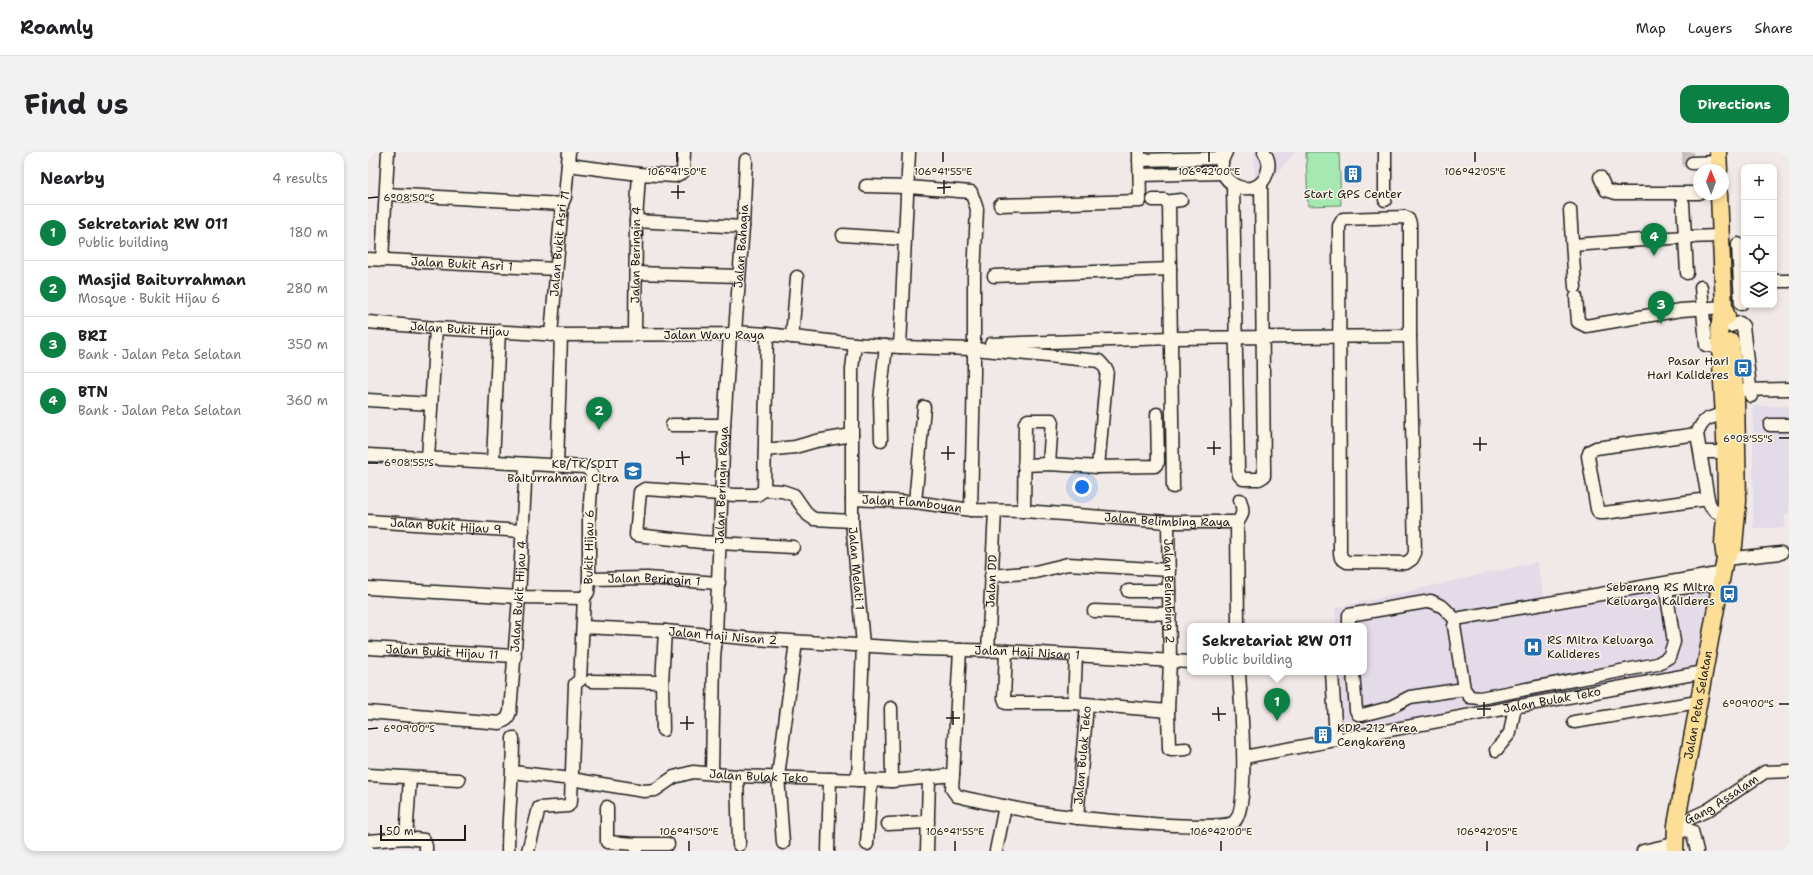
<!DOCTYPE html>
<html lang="en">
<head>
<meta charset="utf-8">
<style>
	:root { --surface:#fff; --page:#f2f2f2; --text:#202124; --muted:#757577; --line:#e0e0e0; --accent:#0b8043 }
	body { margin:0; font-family:"Shantell Sans",sans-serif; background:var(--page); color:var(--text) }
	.controls { position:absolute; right:12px; top:12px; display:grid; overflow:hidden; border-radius:8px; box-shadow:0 2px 6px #0003 }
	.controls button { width:36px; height:36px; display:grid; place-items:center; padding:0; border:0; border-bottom:1px solid var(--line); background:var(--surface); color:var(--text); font:20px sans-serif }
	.compass { position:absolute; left:1325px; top:12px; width:36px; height:36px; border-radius:50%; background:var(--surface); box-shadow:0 2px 6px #0003; rotate:359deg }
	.scale { position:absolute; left:12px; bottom:10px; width:86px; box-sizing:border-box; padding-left:4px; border:2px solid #1c1c1c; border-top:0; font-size:11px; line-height:14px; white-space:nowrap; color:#1c1c1c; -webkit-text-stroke:3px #fcf5e5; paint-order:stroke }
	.you { position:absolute; left:714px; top:335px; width:14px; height:14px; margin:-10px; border:3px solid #fff; border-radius:50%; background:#1a73e8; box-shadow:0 0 0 6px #1a73e833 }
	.badge { display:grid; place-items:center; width:26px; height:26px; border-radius:50%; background:var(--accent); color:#fff; font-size:13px; font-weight:700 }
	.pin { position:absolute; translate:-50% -33px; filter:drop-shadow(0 1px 2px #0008) }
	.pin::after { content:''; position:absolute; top:21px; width:14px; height:12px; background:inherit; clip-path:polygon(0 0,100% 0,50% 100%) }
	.popup { position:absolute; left:819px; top:471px; width:180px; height:52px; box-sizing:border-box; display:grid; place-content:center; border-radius:8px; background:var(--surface); filter:drop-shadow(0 1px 3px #0005); font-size:13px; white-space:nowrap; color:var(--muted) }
	.popup b { font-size:15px; color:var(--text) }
	.popup::after { content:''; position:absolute; left:50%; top:100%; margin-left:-8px; border:8px solid transparent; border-top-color:var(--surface) }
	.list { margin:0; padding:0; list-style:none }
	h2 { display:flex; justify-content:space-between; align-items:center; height:52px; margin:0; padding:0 16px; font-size:17px }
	h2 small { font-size:13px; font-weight:400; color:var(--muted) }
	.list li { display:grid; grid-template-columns:26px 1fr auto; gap:12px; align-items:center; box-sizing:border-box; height:56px; padding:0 16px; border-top:1px solid var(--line) }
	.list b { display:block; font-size:15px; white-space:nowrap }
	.list p { margin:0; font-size:13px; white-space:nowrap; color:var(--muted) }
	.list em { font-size:13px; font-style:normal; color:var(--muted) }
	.icon { flex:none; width:22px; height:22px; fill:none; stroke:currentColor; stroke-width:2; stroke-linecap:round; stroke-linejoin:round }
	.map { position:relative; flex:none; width:1421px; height:699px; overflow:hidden; border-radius:12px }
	header { display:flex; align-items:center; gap:24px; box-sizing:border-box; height:56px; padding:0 20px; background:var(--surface); border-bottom:1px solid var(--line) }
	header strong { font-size:19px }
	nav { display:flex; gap:22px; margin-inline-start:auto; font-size:14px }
	.intro { display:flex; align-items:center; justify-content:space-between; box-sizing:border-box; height:96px; padding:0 24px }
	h1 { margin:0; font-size:28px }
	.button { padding:10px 18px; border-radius:12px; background:var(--accent); color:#fff; font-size:14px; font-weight:700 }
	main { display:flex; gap:24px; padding:0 24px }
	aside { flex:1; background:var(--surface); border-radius:12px; box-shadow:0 2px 6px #0003 }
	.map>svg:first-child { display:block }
	.built { fill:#e4dbe9 }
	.green { fill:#a6e8b2; stroke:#618267 }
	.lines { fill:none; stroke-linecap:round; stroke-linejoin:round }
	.minor-tunnel { stroke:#c6c0be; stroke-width:12; stroke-dasharray:12 6; stroke-linecap:butt }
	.minor-casing { stroke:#1c1c1c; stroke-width:15 }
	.major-casing { stroke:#1c1c1c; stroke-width:19 }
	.minor { stroke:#fcf5e5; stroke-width:12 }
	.major { stroke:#fcde96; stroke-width:16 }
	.ticks { fill:none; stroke:#1c1c1c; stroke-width:1.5 }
	.labels { text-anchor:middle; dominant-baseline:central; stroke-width:3; stroke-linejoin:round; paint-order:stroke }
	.poi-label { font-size:12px; fill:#1c1c1c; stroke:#fcf5e5; text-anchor:end }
	.street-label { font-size:12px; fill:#1c1c1c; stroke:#fcf5e5 }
	.ticks-label { font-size:10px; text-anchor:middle; fill:#1c1c1c; stroke:#fcf5e5; stroke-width:3; stroke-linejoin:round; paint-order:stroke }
</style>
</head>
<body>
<header>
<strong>Roamly</strong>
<nav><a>Map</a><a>Layers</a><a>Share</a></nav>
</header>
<div class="intro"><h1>Find us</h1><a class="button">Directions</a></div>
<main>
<aside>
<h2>Nearby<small>4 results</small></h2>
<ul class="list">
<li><span class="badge">1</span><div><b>Sekretariat RW 011</b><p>Public building</p></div><em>180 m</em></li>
<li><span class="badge">2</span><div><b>Masjid Baiturrahman</b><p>Mosque · Bukit Hijau 6</p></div><em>280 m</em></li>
<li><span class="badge">3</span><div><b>BRI</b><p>Bank · Jalan Peta Selatan</p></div><em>350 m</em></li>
<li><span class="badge">4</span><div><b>BTN</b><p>Bank · Jalan Peta Selatan</p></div><em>360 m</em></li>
</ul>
</aside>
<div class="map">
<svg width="1421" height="699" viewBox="0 0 1421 699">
	<rect width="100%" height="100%" fill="#f1e9e7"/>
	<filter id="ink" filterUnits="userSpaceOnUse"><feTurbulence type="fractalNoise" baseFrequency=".025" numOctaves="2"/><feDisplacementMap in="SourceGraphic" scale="8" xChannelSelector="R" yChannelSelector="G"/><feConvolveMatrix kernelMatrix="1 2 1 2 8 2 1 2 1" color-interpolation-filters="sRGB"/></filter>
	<g filter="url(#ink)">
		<path class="built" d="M886,0H928L887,46L886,1Z
			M1385,254H1421V363H1417V376H1385Z
			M1169,410L1177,448L1348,414L1330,515L977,582L972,520H996V474H968L967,456Z"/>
		<path class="green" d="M938,0H971L973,53L940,54Z"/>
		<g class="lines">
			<path class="minor-tunnel" d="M1320,0V11H1324"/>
			<defs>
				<g id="minor">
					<path d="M858,0C839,31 890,52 899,21C902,13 901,7 896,0"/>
					<path d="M1017,0V48"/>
					<path d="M771,8L855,6"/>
					<path d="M1324,11L1350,10"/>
					<path d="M200,13L271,22L307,24L315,20L316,0"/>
					<path d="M772,23L855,21"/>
					<path d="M1232,25L1238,38L1248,41H1331"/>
					<path d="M865,33L870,317L871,323L875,327H891L896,324V317L893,31"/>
					<path d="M498,34L540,35L603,40L609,57L606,125V220L603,358"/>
					<path d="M18,42L194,52"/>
					<path d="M785,48H797L801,51"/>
					<path d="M801,51L805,335"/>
					<path d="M801,51L804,49L813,48"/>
					<path d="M1315,51L1317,85L1353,84"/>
					<path d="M632,53L772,49L771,0"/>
					<path d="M1202,58L1207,135"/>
					<path d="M1037,65L1041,68L1042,72V184L1047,401L1044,407L1038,411L979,410L973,406L972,401L971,74L975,67Z"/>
					<path d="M268,69L375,75"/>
					<path d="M475,83L536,87"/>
					<path d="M1370,92L1373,152"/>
					<path d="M1205,93L1317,85L1319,121"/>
					<path id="s1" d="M0,107L188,117"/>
					<path d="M14,108L20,0"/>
					<path d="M268,121L371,124"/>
					<path d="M626,124L802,117"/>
					<path d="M1406,129H1421"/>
					<path d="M1333,135L1338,193L1353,196"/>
					<path d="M1208,145L1210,170L1218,174L1313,158L1356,155"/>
					<path id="s2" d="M0,170L68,176L193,183L362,182L367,180L399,182L487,192L532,195L606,197L731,209L739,218L730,315"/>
					<path d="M1362,174L1372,171L1375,174L1383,244"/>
					<path id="s3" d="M367,180L375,75L378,8"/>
					<path id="s4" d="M183,183L194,52L197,45L201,0"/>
					<path id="s5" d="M267,183L268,69L271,22"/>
					<path d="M424,185L429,125"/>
					<path id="s6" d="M487,192L484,217V369L495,493L490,628"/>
					<path d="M623,192L803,186L1042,184"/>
					<path d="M532,195L541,0"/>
					<path d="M1375,238L1421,237"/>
					<path d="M0,248L63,252"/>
					<path d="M304,273H356"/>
					<path d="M1402,273H1421"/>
					<path d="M1329,282L1228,296L1222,299L1220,304L1229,357L1231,361H1236L1340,347C1342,358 1348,360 1357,365"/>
					<path d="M513,288L512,248L518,194"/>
					<path d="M397,298L427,295L448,289L484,283"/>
					<path d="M1333,300H1357"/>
					<path d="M0,303L217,315L221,318L224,322L221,366V427L220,440L216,446L212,528L207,532L203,649L200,654L171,656L160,699"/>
					<path d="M60,306L68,176"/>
					<path d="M125,309L131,179"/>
					<path d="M656,313L681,312L730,315L787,314L790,310L789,262"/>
					<path d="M189,314L193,183"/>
					<path d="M396,338L399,182"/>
					<path id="s7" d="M484,347L547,350L603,358L656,359L800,370H864L869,371L870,474"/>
					<path d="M1340,347L1329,282C1335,266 1341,265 1356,263"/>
					<path d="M547,350L556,255"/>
					<path d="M656,359L657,271L660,268H684L681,312"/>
					<path id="s8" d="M0,369L155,379"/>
					<path id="s9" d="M800,370L802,508L800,559L801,597L803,598L818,597"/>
					<path d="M869,371C875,363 876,358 872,348"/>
					<path d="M425,395L333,390L268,383L272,340L277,337L367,343H389L396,338L414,339L426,343L440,363L446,367L484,369"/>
					<path d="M1357,407L1413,401"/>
					<path d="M623,424L667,420L700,412L801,418"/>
					<path id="s10" d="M221,427L279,426L351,431"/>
					<path d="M1297,431L1306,490L1301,505L1289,512L1112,546L1102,545L1096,537L1086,474L1088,468L1093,466L1355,421"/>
					<path d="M0,436L151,445L216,446"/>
					<path d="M1305,437L1353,431"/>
					<path d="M760,439H801"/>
					<path d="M726,459L802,462"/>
					<path d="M981,474V463L1063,449L1075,455L1088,468"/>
					<path id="s11" d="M215,475L297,479L387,487L554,497L638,499L822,510"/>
					<path id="s12" d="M0,496L147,504"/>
					<path id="s13" d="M620,499L627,359"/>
					<path d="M638,499L636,546L638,551H706L800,559"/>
					<path d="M964,520L968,588"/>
					<path d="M985,520L988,558L990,562L994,563L1021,556L1042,545L1096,537"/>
					<path d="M223,529L294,530L297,479"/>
					<path d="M294,530L295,578"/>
					<path d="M706,551L708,503"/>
					<path d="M523,556L524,629"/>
					<path id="s14" d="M0,560L132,571L139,567L142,560L151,445L158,312"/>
					<path d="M1206,570L1330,550"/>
					<path d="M1128,598L1142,581L1147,554"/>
					<path id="s15" d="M876,605L1336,520"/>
					<path id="s16" d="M145,620L203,627L276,639L287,638L306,625L325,620L369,624L524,629L585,623L584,637L589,644C617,650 645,657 673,661C697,665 853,681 866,670C883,655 872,546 871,520"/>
					<path id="s17" d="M344,621L346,505L348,484L356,273L362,182"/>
					<path d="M0,623L91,628"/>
					<path d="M585,623L592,498"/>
					<path d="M369,624L371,693"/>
					<path d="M239,655V690L268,692V699"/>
					<path id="s18" d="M709,666L719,553"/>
					<path d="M520,672L560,670"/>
					<path id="s19" d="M1308,673L1340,658L1397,620L1421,619"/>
					<path d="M1307,680L1320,678L1324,679L1329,699"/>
					<path d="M38,686L42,626"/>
					<path d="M0,689L38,686L56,688L58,694V699"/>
					<path d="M415,691L410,624L428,490"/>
					<path d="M268,692H300"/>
					<path d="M499,692L503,629"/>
					<path d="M140,699C140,661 145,624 145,586"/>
					<path d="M460,699L462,627"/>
					<path d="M559,699L561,627"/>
					<path d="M628,699L637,654"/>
					<path d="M1275,699L1306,692"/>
				</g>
				<g id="major">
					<path d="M1350,0L1351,18"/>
					<path d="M1351,42L1356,155L1359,165"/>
					<path d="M1357,407L1366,394L1370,349L1368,246L1363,190"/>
					<path id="s20" d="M1307,699L1308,673L1357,407L1355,392L1358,348L1357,285L1351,174L1356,155"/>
				</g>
			</defs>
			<use href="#minor" class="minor-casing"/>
			<use href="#major" class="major-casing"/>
			<use href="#minor" class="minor"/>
			<use href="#major" class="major"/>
		</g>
	</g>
	<path class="ticks" d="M309,0V10M575,0V10M841,0V10M1107,0V10M576,28V42M310,33V47M569,36L583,35M303,40H317M0,46L10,45M1112,285V299M1411,286H1421M846,289V303M1105,292H1119M580,294V308M839,296H853M314,299L315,313M573,301H587M308,306L322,305M0,311H10M1116,550V564M1411,552H1421M850,555L851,569M1109,557H1123M585,559V573M844,562H858M319,564V578M578,566H592M312,571H326M0,577L10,576M321,689V699M587,689V699M853,689V699M1119,689V699"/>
	<defs>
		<symbol id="building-square" viewBox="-11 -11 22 22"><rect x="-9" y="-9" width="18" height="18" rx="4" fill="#1f6fb2" stroke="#fcf5e5"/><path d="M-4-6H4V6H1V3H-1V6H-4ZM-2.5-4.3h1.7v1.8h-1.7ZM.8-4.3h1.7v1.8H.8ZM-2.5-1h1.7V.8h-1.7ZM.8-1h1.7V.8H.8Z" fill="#fff"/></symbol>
		<symbol id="bus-square" viewBox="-11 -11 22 22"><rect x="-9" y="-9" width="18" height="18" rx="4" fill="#1f6fb2" stroke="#fcf5e5"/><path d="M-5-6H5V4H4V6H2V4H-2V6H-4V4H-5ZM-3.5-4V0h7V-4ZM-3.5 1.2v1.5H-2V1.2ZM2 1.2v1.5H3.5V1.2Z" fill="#fff"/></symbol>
		<symbol id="school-square" viewBox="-11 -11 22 22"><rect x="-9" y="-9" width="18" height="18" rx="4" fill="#1f6fb2" stroke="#fcf5e5"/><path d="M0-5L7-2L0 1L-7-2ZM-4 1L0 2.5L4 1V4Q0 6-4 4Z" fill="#fff"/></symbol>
		<symbol id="hospital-square" viewBox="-11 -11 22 22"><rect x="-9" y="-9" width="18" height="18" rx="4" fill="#1f6fb2" stroke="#fcf5e5"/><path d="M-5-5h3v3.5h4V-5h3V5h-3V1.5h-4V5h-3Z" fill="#fff"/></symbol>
	</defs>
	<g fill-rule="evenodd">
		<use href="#building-square" x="974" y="11" width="22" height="22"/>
		<use href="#bus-square" x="1364" y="205" width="22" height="22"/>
		<use href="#school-square" x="254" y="308" width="22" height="22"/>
		<use href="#bus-square" x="1350" y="431" width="22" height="22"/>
		<use href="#hospital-square" x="1154" y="484" width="22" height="22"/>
		<use href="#building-square" x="944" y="572" width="22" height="22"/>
	</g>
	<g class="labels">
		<g class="poi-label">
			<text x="985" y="42" text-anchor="middle">Start GPS Center</text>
			<text x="1361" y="209">Pasar Hari<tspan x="1361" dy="14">Hari Kalideres</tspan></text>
			<text x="251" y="312">KB/TK/SDIT<tspan x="251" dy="14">Baiturrahman Citra</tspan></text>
			<text x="1347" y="435">Seberang RS Mitra<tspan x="1347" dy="14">Keluarga Kalideres</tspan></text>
			<text x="1179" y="488" text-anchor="start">RS Mitra Keluarga<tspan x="1179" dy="14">Kalideres</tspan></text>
			<text x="969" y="576" text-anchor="start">KDR 212 Area<tspan x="969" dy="14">Cengkareng</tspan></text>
		</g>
		<g class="street-label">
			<text stroke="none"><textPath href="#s4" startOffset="92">Jalan Bukit Asri 11</textPath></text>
			<text stroke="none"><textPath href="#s3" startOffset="86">Jalan Bahagia</textPath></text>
			<text stroke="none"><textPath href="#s5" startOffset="80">Jalan Beringin 4</textPath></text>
			<text stroke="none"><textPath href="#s1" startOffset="94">Jalan Bukit Asri 1</textPath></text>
			<text stroke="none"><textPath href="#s2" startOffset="92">Jalan Bukit Hijau</textPath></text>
			<text x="346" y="183">Jalan Waru Raya</text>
			<text stroke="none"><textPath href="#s17" startOffset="288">Jalan Beringin Raya</textPath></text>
			<text stroke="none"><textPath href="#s7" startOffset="60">Jalan Flamboyan</textPath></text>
			<text stroke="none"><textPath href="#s7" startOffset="316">Jalan Belimbing Raya</textPath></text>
			<text stroke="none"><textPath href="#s8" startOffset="78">Jalan Bukit Hijau 9</textPath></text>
			<text transform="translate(221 395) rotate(-89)">Bukit Hijau 6</text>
			<text stroke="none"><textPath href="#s6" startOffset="225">Jalan Melati 1</textPath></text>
			<text stroke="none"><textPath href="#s10" startOffset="65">Jalan Beringin 1</textPath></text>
			<text stroke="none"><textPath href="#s13" startOffset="70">Jalan DD</textPath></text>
			<text stroke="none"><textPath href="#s9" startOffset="69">Jalan Belimbing 2</textPath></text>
			<text stroke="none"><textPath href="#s14" startOffset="264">Jalan Bukit Hijau 4</textPath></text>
			<text stroke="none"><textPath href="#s11" startOffset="140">Jalan Haji Nisan 2</textPath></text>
			<text stroke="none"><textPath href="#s12" startOffset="74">Jalan Bukit Hijau 11</textPath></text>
			<text stroke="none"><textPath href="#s11" startOffset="445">Jalan Haji Nisan 1</textPath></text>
			<text stroke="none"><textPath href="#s15" startOffset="313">Jalan Bulak Teko</textPath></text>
			<text stroke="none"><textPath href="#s20" startOffset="148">Jalan Peta Selatan</textPath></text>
			<text stroke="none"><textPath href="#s18" startOffset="63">Jalan Bulak Teko</textPath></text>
			<text stroke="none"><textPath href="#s16" startOffset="252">Jalan Bulak Teko</textPath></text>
			<text stroke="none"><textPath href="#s19" startOffset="52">Gang Assalam</textPath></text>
		</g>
	</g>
	<g class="ticks-label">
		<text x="309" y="23">106°41'50"E</text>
		<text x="575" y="23">106°41'55"E</text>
		<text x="841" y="23">106°42'00"E</text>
		<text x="1107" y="23">106°42'05"E</text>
		<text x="41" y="49">6°08'50"S</text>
		<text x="1380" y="290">6°08'55"S</text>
		<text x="41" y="314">6°08'55"S</text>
		<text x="1380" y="555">6°09'00"S</text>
		<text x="41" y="580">6°09'00"S</text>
		<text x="321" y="683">106°41'50"E</text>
		<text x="587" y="683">106°41'55"E</text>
		<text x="853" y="683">106°42'00"E</text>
		<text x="1119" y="683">106°42'05"E</text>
	</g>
</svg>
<div class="controls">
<button>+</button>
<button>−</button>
<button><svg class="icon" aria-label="locate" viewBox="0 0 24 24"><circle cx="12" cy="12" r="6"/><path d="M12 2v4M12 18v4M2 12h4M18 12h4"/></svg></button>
<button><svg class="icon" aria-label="layers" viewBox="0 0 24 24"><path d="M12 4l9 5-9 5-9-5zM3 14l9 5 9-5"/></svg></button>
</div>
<svg class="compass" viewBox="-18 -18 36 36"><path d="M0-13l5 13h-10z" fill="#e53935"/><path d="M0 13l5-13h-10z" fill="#757577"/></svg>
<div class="scale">50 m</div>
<div class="you"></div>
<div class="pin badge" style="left:909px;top:569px">1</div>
<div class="popup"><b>Sekretariat RW 011</b>Public building</div>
<div class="pin badge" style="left:231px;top:278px">2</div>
<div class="pin badge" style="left:1293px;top:172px">3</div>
<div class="pin badge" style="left:1286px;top:104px">4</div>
</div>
</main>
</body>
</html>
